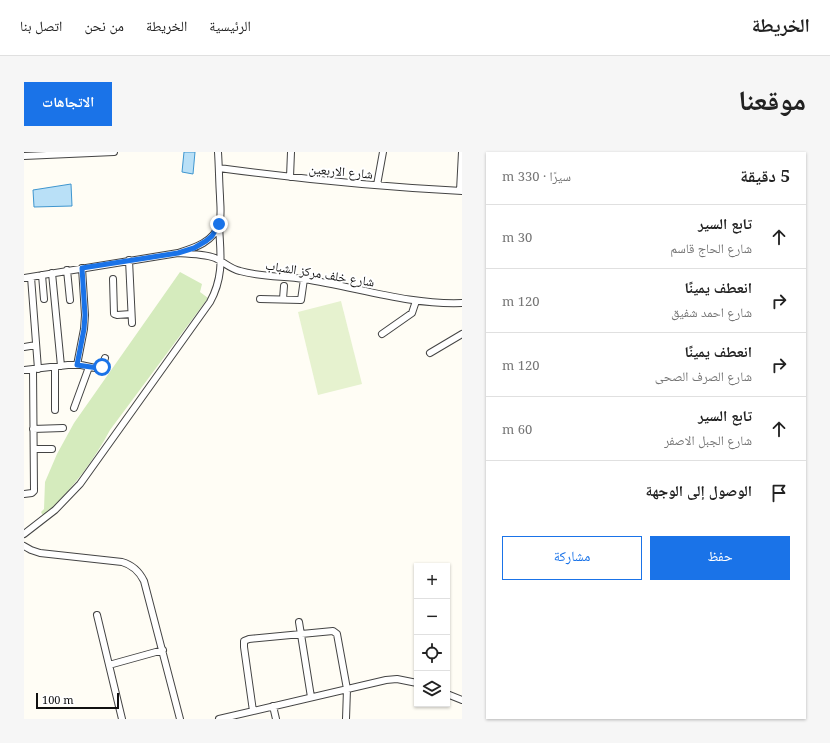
<!DOCTYPE html>
<html lang="ar">
<head>
<meta charset="utf-8">
<style>
	:root { --surface:#fff; --page:#f6f6f6; --text:#222; --muted:#767676; --line:#e0e0e0; --accent:#1a73e8 }
	body { margin:0; font-family:"Noto Serif","Noto Naskh Arabic",serif; background:var(--page); color:var(--text); direction:rtl }
	.controls { position:absolute; right:12px; bottom:12px; display:grid; overflow:hidden; border-radius:0px; box-shadow:0 1px 3px #0004 }
	.controls button { width:36px; height:36px; display:grid; place-items:center; padding:0; border:0; border-bottom:1px solid var(--line); background:var(--surface); color:var(--text); font:20px sans-serif }
	.scale { position:absolute; left:12px; bottom:10px; width:83px; box-sizing:border-box; padding-left:4px; border:2px solid #111; border-top:0; font-size:11px; line-height:14px; white-space:nowrap; color:#111; -webkit-text-stroke:3px #fff; paint-order:stroke }
	.stop { position:absolute; width:12px; height:12px; margin:-9px; border:3px solid #1a73e8; border-radius:50%; background:#fff }
	.stop.end { background:#1a73e8; border-color:#fff; box-shadow:0 1px 4px #0008 }
	.list { margin:0; padding:0; list-style:none }
	h2 { display:flex; justify-content:space-between; align-items:center; height:52px; margin:0; padding:0 16px; font-size:17px }
	h2 small { font-size:13px; font-weight:400; color:var(--muted) }
	.list li { display:grid; grid-template-columns:26px 1fr auto; gap:12px; align-items:center; box-sizing:border-box; height:64px; padding:0 16px; border-top:1px solid var(--line) }
	.list b { display:block; font-size:15px; white-space:nowrap }
	.list p { margin:0; font-size:13px; white-space:nowrap; color:var(--muted) }
	.list em { font-size:13px; font-style:normal; color:var(--muted) }
	.actions { display:flex; gap:8px; padding:12px 16px }
	.actions a { flex:1; padding:9px 0; border:1px solid var(--accent); border-radius:0px; text-align:center; font-size:14px; color:var(--accent) }
	.actions .main { background:var(--accent); color:#fff }
	.icon { flex:none; width:22px; height:22px; fill:none; stroke:currentColor; stroke-width:2; stroke-linecap:round; stroke-linejoin:round }
	.map { position:relative; flex:none; width:438px; height:567px; overflow:hidden; direction:ltr; border-radius:0px }
	header { display:flex; align-items:center; gap:24px; box-sizing:border-box; height:56px; padding:0 20px; background:var(--surface); border-bottom:1px solid var(--line) }
	header strong { font-size:19px }
	nav { display:flex; gap:22px; margin-inline-start:auto; font-size:14px }
	.intro { display:flex; align-items:center; justify-content:space-between; box-sizing:border-box; height:96px; padding:0 24px }
	h1 { margin:0; font-size:28px }
	.button { padding:10px 18px; border-radius:0px; background:var(--accent); color:#fff; font-size:14px; font-weight:700 }
	main { display:flex; gap:24px; padding:0 24px }
	aside { flex:1; background:var(--surface); border-radius:0px; box-shadow:0 1px 3px #0004 }
	.map>svg:first-child { display:block }
	.green { fill:#d5ebbd }
	.pitch { fill:#e6f2cf }
	.water { fill:#b9e0f7; stroke:#3f96cf }
	.lines { fill:none; stroke-linecap:round; stroke-linejoin:round }
	.minor-casing { stroke:#444; stroke-width:8 }
	.minor { stroke:#fff; stroke-width:6 }
	.route { stroke:#1a73e8; stroke-width:5 }
	.labels { text-anchor:middle; dominant-baseline:central; stroke-width:4; stroke-linejoin:round; paint-order:stroke }
	.street-label { font-size:13px; fill:#111; stroke:#fff }
</style>
</head>
<body>
<header>
<strong>الخريطة</strong>
<nav><a>الرئيسية</a><a>الخريطة</a><a>من نحن</a><a>اتصل بنا</a></nav>
</header>
<div class="intro"><h1>موقعنا</h1><a class="button">الاتجاهات</a></div>
<main>
<aside>
<h2>5 دقيقة<small>سيرًا · 330 m</small></h2>
<ul class="list">
<li><svg class="icon" aria-label="ahead" viewBox="0 0 24 24"><path d="M12 20V5M6 11l6-6 6 6"/></svg><div><b>تابع السير</b><p>شارع الحاج قاسم</p></div><em>30 m</em></li>
<li><svg class="icon" aria-label="right" viewBox="0 0 24 24"><path d="M7 20v-9h11M14 6l5 5-5 5"/></svg><div><b>انعطف يمينًا</b><p>شارع احمد شفيق</p></div><em>120 m</em></li>
<li><svg class="icon" aria-label="right" viewBox="0 0 24 24"><path d="M7 20v-9h11M14 6l5 5-5 5"/></svg><div><b>انعطف يمينًا</b><p>شارع الصرف الصحى</p></div><em>120 m</em></li>
<li><svg class="icon" aria-label="ahead" viewBox="0 0 24 24"><path d="M12 20V5M6 11l6-6 6 6"/></svg><div><b>تابع السير</b><p>شارع الجبل الاصفر</p></div><em>60 m</em></li>
<li><svg class="icon" aria-label="arrive" viewBox="0 0 24 24"><path d="M6 21V4h12l-3 4 3 4H6"/></svg><div><b>الوصول إلى الوجهة</b></div></li>
</ul>
<div class="actions"><a class="main">حفظ</a><a>مشاركة</a></div>
</aside>
<div class="map">
<svg width="438" height="567" viewBox="0 0 438 567">
	<rect width="100%" height="100%" fill="#fffdf5"/>
	<path class="green" d="M156,120L178,132L176,140L184,146L86,278C69,310 47,339 19,364L17,360L20,357L21,330L33,302L50,271Z"/>
	<path class="pitch" d="M317,149L338,232L294,243L274,160Z"/>
	<path class="water" d="M160,0H171L169,22L158,20Z
		M47,32L48,54L10,55L9,38Z"/>
	<g class="lines">
		<defs>
			<path id="minor" d="M0,4L90,0
				M195,16C276,27 357,35 438,39
				M266,25L267,0
				M353,33L359,0
				M436,39L438,0
				M154,101C164,102 184,102 193,107C201,111 207,117 216,119C237,125 259,124 280,127C333,135 384,153 438,151
				M105,108L108,171
				M43,118L46,148
				M28,121L37,214
				M18,123L20,147
				M7,125L14,217
				M0,126L154,101C170,96 190,90 195,72C198,63 196,52 196,44C195,29 195,15 194,0
				M89,127L90,162L93,163L107,162
				M236,147L277,148L280,127
				M259,147L260,134
				M358,182L388,161L392,149
				M0,195L12,193
				M406,201L438,182
				M53,213L60,177L61,163L58,116
				M0,218L44,213H57L76,217L78,215L81,206
				M50,256L65,215
				M31,258V215
				M9,277L39,276
				M10,297H28
				M0,342L8,341L10,339L9,217
				M0,382L31,358L56,332L186,150C201,123 196,100 195,72
				M0,394L7,398L16,401L98,410C109,413 115,419 120,429L156,567
				M73,463L98,567
				M275,470L287,545
				M85,513L139,498
				M423,542L438,548
				M249,554L252,567
				M229,559L220,495V489L225,487L309,479L313,482L323,537L322,567
				M195,567L362,528L373,527L393,531"/>
		</defs>
		<use href="#minor" class="minor-casing"/>
		<use href="#minor" class="minor"/>
	</g>
	<g class="lines">
		<path class="route" d="M78,215L74,216L53,213L60,177L61,163L58,116L154,101L170,96L182,89L188,84L195,72"/>
	</g>
	<g class="labels">
		<g class="street-label">
			<text transform="translate(317 19) rotate(5)">شارع الاربعين</text>
			<text transform="translate(296 121) rotate(9)">شارع خلف مركز الشباب</text>
		</g>
	</g>
</svg>
<div class="controls">
<button>+</button>
<button>−</button>
<button><svg class="icon" aria-label="locate" viewBox="0 0 24 24"><circle cx="12" cy="12" r="6"/><path d="M12 2v4M12 18v4M2 12h4M18 12h4"/></svg></button>
<button><svg class="icon" aria-label="layers" viewBox="0 0 24 24"><path d="M12 4l9 5-9 5-9-5zM3 14l9 5 9-5"/></svg></button>
</div>
<div class="scale">100 m</div>
<div class="stop" style="left:78px;top:215px"></div>
<div class="stop end" style="left:195px;top:72px"></div>
</div>
</main>
</body>
</html>
